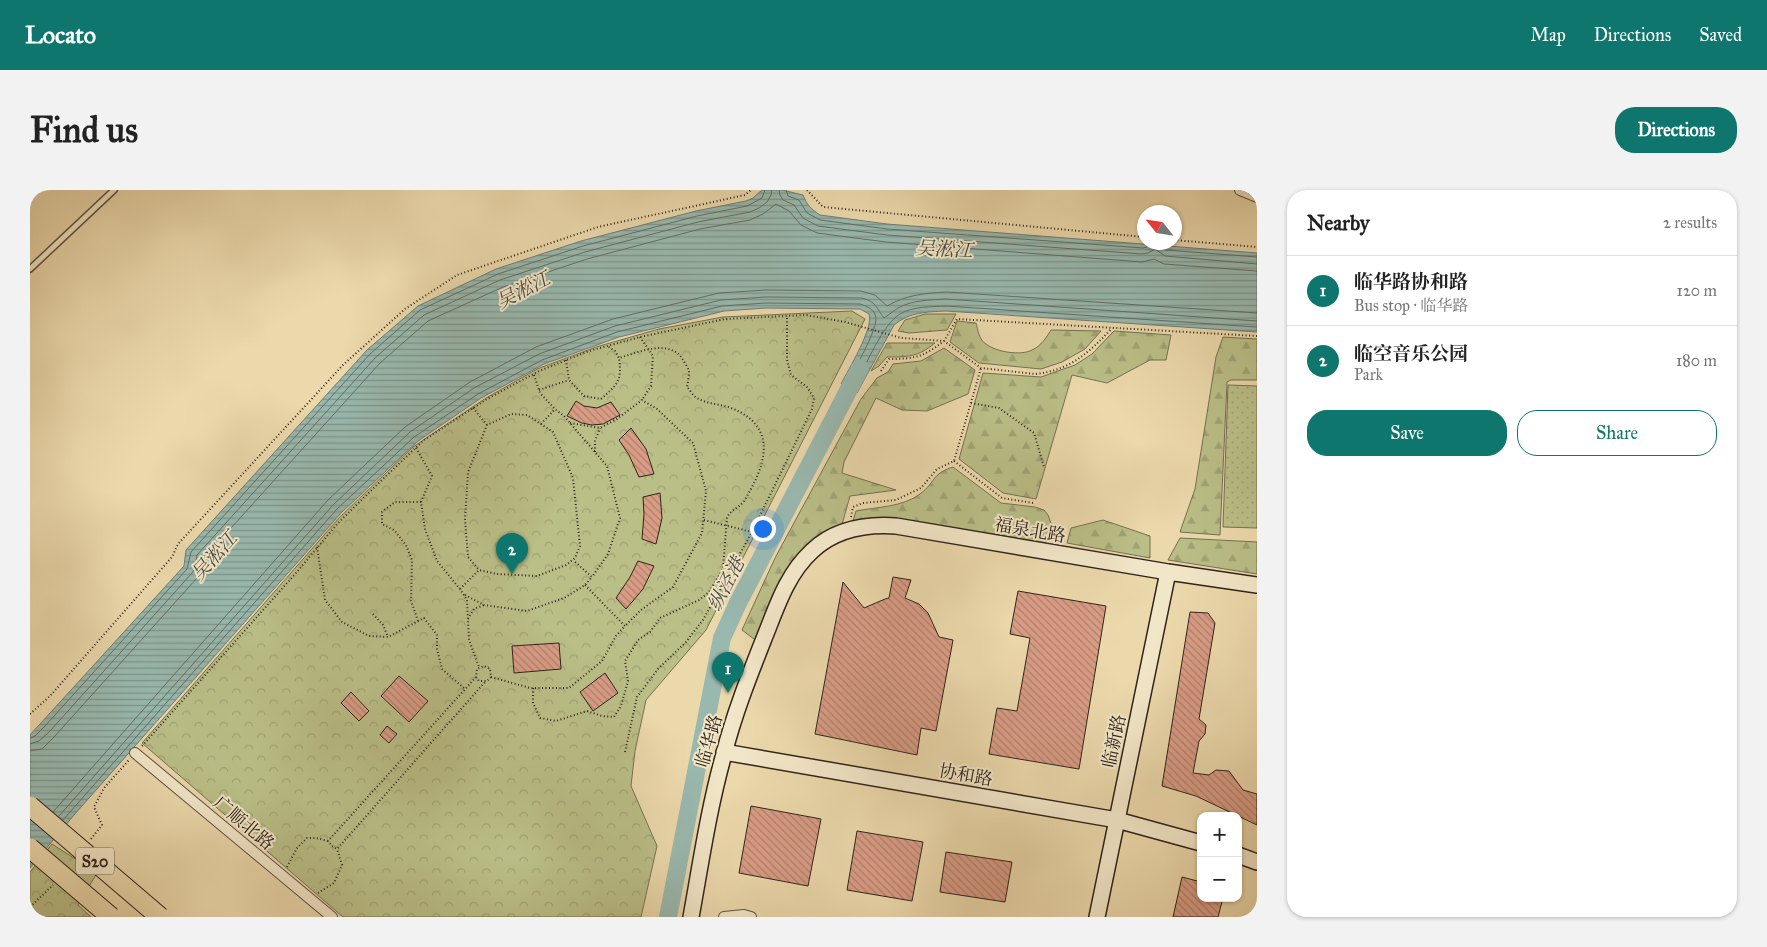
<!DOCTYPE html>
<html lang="en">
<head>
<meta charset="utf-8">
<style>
	:root { --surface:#fff; --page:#f2f2f2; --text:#222; --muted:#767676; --line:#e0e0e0; --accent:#0f766e }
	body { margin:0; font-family:"IM FELL Great Primer","Noto Serif SC",serif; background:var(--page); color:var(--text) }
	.controls { position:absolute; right:15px; bottom:15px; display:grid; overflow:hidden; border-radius:10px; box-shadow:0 1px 4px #0004 }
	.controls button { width:45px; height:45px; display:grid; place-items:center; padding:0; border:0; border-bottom:1px solid var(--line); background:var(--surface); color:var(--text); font:25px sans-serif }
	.compass { position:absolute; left:1107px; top:15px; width:45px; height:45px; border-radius:50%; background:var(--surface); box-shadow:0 1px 4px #0004; rotate:300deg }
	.you { position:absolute; left:732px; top:338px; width:18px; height:18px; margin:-12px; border:4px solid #fff; border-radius:50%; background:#1a73e8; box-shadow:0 0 0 8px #1a73e833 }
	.badge { display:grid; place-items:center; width:32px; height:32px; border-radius:50%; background:var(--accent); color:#fff; font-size:16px; font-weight:700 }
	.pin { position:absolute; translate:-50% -41px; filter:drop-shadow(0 1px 2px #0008) }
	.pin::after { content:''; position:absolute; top:26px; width:18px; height:15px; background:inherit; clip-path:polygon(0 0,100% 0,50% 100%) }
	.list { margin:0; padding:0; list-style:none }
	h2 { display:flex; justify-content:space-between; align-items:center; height:65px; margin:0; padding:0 20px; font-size:21px }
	h2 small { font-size:16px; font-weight:400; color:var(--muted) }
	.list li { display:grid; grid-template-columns:32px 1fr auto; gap:15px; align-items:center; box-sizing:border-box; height:70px; padding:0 20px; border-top:1px solid var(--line) }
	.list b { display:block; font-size:19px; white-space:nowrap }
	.list p { margin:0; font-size:16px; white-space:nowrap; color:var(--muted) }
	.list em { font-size:16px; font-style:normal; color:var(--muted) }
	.actions { display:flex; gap:10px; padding:15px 20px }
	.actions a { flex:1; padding:11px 0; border:1px solid var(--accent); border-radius:20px; text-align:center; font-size:18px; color:var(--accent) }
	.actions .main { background:var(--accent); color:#fff }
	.map { position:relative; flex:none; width:1227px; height:727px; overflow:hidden; border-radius:20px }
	header { display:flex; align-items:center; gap:30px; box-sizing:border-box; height:70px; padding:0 25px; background:var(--accent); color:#fff }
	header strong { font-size:24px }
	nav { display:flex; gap:28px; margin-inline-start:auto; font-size:18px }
	.intro { display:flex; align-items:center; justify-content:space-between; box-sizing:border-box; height:120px; padding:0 30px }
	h1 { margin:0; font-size:35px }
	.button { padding:12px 22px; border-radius:20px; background:var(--accent); color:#fff; font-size:18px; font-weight:700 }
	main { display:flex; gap:30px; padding:0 30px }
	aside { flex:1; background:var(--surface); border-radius:20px; box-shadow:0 1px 4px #0004 }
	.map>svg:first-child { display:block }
	.grass { fill:url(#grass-dots); stroke:#757151 }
	.forest { fill:url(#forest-firs); stroke:#757151 }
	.park { fill:url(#park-crowns); stroke:#757151 }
	.water { fill:url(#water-rules); stroke:#6f7d74 }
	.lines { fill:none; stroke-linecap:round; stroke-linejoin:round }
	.shore { stroke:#646e65; stroke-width:1 }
	.river { stroke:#99b9af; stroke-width:18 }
	.building { fill:url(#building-back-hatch); stroke:#30241b }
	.lane-casing { stroke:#5f513f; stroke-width:8 }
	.street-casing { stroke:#5f513f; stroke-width:12 }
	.secondary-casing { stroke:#30241b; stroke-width:18 }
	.path { stroke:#30241b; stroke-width:2; stroke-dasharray:1 2.5; stroke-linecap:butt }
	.lane { stroke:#f2e6c8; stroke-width:5 }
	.street { stroke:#f2e6c8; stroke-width:10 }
	.secondary { stroke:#f2e6c8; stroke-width:15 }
	.highway-bridge-casing { stroke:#30241b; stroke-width:21; stroke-linecap:butt }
	.highway-bridge { stroke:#ebd8ab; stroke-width:19 }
	.labels { text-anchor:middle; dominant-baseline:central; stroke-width:4; stroke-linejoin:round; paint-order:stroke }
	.shield { fill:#f2e6c8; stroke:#6a5e4f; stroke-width:1 }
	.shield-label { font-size:16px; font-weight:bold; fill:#30241b }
	.street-label { font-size:18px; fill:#30241b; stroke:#f2e6c8 }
	.water-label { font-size:19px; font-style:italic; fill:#4a4940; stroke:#f2e6c8 }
</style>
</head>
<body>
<header>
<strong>Locato</strong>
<nav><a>Map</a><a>Directions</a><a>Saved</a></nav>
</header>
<div class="intro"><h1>Find us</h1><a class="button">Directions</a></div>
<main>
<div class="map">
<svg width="1227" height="727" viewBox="0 0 1227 727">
	<defs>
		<pattern id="grass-dots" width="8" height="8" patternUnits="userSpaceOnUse" patternTransform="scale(1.25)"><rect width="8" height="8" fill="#babe87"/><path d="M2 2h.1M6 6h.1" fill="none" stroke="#a0a374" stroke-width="1.8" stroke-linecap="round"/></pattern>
		<pattern id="forest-firs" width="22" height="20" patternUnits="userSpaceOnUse" patternTransform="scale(1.25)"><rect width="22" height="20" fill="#babe87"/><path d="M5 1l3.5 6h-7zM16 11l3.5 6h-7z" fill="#a0a374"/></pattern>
		<pattern id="park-crowns" width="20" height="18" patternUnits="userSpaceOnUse" patternTransform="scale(1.25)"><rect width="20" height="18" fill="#babe87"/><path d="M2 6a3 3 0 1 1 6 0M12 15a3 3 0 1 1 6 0" fill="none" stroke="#a0a374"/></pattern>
		<pattern id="water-rules" width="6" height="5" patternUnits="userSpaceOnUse" patternTransform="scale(1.25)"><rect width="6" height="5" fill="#99b9af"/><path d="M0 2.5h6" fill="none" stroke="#7d968e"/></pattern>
		<pattern id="building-back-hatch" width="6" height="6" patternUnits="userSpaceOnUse" patternTransform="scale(1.25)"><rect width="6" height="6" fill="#d99c85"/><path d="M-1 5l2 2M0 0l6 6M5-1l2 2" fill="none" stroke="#b07f6c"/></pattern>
	</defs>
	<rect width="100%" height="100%" fill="#ebd8ab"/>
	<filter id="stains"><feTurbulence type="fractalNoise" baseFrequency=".004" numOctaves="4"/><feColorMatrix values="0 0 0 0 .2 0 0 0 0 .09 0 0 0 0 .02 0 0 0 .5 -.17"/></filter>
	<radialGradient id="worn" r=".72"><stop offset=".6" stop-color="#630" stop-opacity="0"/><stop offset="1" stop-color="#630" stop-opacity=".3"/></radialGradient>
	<path class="grass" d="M1198,195L1227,196V338L1193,337Z"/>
	<path class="forest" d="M895,124H926L917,140L879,143L868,141L875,130Z
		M927,131L946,133C948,140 949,150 956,154C966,162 991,166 1002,160C1011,156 1016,148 1021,140L1071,141L1055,159L1032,172L1011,179L949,173L920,152Z
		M1084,141L1141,145L1136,170H1120L1077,193L1042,185L1006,309L973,303L929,269L953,183L1011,187L1045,175L1062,164Z
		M1193,147L1227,149V190H1201L1197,192L1190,345L1150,342L1165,299L1186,167Z
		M857,153H905C888,167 878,167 857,167L849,176L841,181Z
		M914,158L945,180L938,204L897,221L872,220L846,208L814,272L812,283L866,300L820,306L811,338L784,352L728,452L712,440L745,368L831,209L847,188L858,182L863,174L891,171Z
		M923,277L971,313L1005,317L1014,320L1018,325L1022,336L1020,347L1016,352L1010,354L822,334L826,321C847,317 873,317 890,304C906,292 901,284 923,277Z
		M1073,330L1120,346V368L1037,353L1041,338Z
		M1150,348L1227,352V384L1138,370Z"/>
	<path class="park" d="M822,121L835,129L676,440L616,510L605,561L601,596L627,656L611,727H313L112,553L309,328L383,257L456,208L507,179L566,157L629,139L693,127Z
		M22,654L67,683L48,715L61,727H0V682Z"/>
	<path class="water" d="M732,0H752L773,5C777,15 781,19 790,25L857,34L1227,63V142L916,121C896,122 880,122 864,135L827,203L811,194C818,180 844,138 839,124L830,119L736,118L694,121L589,147L514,174L451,208L388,251L311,323L44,625L0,678V545L154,376L156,360L337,160L388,116L466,79L551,51L666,21L716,11L723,8Z"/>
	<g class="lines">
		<path class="shore" d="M749,0L750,5L753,10L764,15L773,28L788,36L857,45L1112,64L1118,63L1125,59L1135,66L1227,74
			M756,0L758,6L769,10L777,23L790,30L857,39L1113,58L1117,57L1119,52
			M1131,52L1132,58L1136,60L1227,67
			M0,548L5,546L15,536L157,379L161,362L340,164L390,120L468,84L553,56L667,26L717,16L732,8L735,0
			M0,554L9,551L20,541L162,383L165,378L167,365L345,168L394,125L470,90L555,62L668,32L720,22L729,18L737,12L741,5L742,0
			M0,561L12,559L25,546L167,388L172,380L174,368L350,173L398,131L473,97L557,69L670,39L720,30L733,24L746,14L759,21L771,35L787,43L856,52L1112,72L1124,69L1134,74L1227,81
			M23,622L298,310L375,237L440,192L506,157L583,129L689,103L736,100L831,101L845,105L857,116C876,105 895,103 917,102L1227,123
			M29,626L303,315L380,242L444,198L509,164L585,136L691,110L736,107L832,108C847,112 846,118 854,128C859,125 863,121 868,118C882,110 901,110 916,109L1227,131
			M33,630L307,319L384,247L448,204L512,170L587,142L692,116L736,113L830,114C837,116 846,120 846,129C845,144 826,176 819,190V193L824,195L826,193C836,175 853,134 870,124C883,116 902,117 916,116L1227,137"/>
		<path class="river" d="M638,727L692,448L708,413L830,178"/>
	</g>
	<path class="building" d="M546,211L554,216L567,218L581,212L590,225L573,234L562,235L552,233L537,226Z
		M601,238L616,259L624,284L609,287L599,265L589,250Z
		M630,303L632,328L626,354L612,349L614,324L613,307Z
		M608,371L624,376L613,399L596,419L586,408L600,387Z
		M863,387L881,390L875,408L889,414L898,423L909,447L923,450L906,541L891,538L887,565L785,544L813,392L834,418L855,409L859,408Z
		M988,401L1076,416L1049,579L959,564L967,518L987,521L1000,448L980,444Z
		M1160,422L1178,423L1185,433L1169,529L1176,535L1175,544L1169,551L1163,583L1179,585L1186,580L1199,581L1213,600L1227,604V635L1166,606L1132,596Z
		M529,453L531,479L484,483L482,456Z
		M575,483L588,503L563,521L550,502Z
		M369,486L398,511L379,532L351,506Z
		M321,502L339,521L329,531L311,513Z
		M357,536L367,544L359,553L350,545Z
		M721,616L791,629L778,696L709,683Z
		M827,641L893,652L882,711L817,700Z
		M916,662L982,672L975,712L910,702Z
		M1152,687L1171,692V708H1193L1188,727H1143Z"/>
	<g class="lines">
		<defs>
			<path id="lane" d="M0,79L84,0"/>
			<path id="street" d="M1210,0L1227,7
				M105,563L302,727
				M694,727L714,725L721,727"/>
			<path id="secondary" d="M694,562L1087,630L1171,653
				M1208,665L1227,672
				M661,727C671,672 679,617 694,564C704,524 720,484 735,446C747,416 757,384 782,361C805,339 836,334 866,336L1138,382L1227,395
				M1067,727L1138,382"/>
		</defs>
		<use href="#lane" class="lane-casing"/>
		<use href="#street" class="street-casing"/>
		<use href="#secondary" class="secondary-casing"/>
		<path class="path" d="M777,0L793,17L1114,47
			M1144,50L1227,57
			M610,147L623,166L621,196L612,210
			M536,170L539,190L554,206L571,209C588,194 592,191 589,168
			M851,181L859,169C885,169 893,167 914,151L951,178L1005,184C1039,181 1060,162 1082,138
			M504,185L510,203L525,219L534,226L577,276L590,328L578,364L562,387
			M509,200L539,190
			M941,213L969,218L1004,243L1014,277
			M443,218L457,235
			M540,233L570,238L587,229L612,210L627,219L663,253L676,301L672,343L643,397L611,420L595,436
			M511,234L525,219
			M386,258L402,286L391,312L395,339L407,371L430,399L437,410L439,450L449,477
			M565,262V251L570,238
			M924,271L972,308L1003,313
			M821,327L823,317L833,313L866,310L891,298L907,279L924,271L951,178
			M674,330L722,342L782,219L784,208L777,197L761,185L757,170V126
			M287,357L295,410L312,432L339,446L358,447L394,428L407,445V459L412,479L435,499
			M430,399L449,380L467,384L507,386L536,375L545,368L550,356L543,288L523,242L497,225L481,224L457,235L438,282L435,330L438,367L449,380
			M435,405L454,415L497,421L534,408L555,395L562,387L544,371
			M343,424L353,435L358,447
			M438,429L444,419L454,415
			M388,431L381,411L382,370L376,355L364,340L352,334V322L365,312H391
			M446,487L449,491H457L461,487L460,479L454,476L447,479L446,487L298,651L302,656L307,659L455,492
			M461,487L500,498H539L572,471L586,446L595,436L555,395
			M503,498V513L510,528L526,531L557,521L572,526L584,527L591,516L598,491L595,471L608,450L620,442L630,428L669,410L679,402L693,379L697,327C702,319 709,318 714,311C735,277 750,237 701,218C690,214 677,214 667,208C663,206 660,200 657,197C658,192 659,186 659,181C658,178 655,173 653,170C640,148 609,162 589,168L585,161L577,156
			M0,524L20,506L142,367L148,354L313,175L375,119L427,85L568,37L715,5L721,0
			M112,556L266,383L308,333L354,288L394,250L457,209L509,181L559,161L610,147L695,129L776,125L815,132L871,148L914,151L927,129L1227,146
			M595,562L607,507L628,479L656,452L673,430L722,342
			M61,649L72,635L64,617L74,598L99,570
			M257,677L267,658L277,648H286L298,651
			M288,703L304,693L312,675L307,659
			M0,717L23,695"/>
		<use href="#lane" class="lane"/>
		<use href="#street" class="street"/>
		<use href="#secondary" class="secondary"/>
		<defs>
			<path id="highway-bridge" d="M0,616L130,727
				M0,658L81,727"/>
		</defs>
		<use href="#highway-bridge" class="highway-bridge-casing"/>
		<use href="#highway-bridge" class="highway-bridge"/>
	</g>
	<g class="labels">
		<rect class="shield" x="46" y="657.5" width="38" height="27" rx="4"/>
		<g class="shield-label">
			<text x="65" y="671">S20</text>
		</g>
		<g class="street-label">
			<text transform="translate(1000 340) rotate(10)">福泉北路</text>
			<text transform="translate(679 551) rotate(-74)">临华路</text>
			<text transform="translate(1084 551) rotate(-78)">临新路</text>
			<text transform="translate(936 585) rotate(10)">协和路</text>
			<text transform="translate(214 633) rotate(40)">广顺北路</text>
		</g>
		<g class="water-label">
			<text transform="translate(914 59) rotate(3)">吴淞江</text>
			<text transform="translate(493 100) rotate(-27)">吴淞江</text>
			<text transform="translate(184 366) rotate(-48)">吴淞江</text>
			<text transform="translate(696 394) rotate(-63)">纵泾港</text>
		</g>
	</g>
	<rect width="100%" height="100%" filter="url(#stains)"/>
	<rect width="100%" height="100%" fill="url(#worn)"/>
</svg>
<div class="controls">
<button>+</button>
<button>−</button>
</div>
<svg class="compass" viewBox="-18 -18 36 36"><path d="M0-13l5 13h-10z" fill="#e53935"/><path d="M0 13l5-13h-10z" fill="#767676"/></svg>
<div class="you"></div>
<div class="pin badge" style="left:698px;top:503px">1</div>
<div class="pin badge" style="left:482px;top:384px">2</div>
</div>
<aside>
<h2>Nearby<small>2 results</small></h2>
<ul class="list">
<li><span class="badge">1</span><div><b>临华路协和路</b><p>Bus stop · 临华路</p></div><em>120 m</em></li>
<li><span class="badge">2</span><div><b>临空音乐公园</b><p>Park</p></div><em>180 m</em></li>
</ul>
<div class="actions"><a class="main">Save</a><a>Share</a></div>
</aside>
</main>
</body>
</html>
